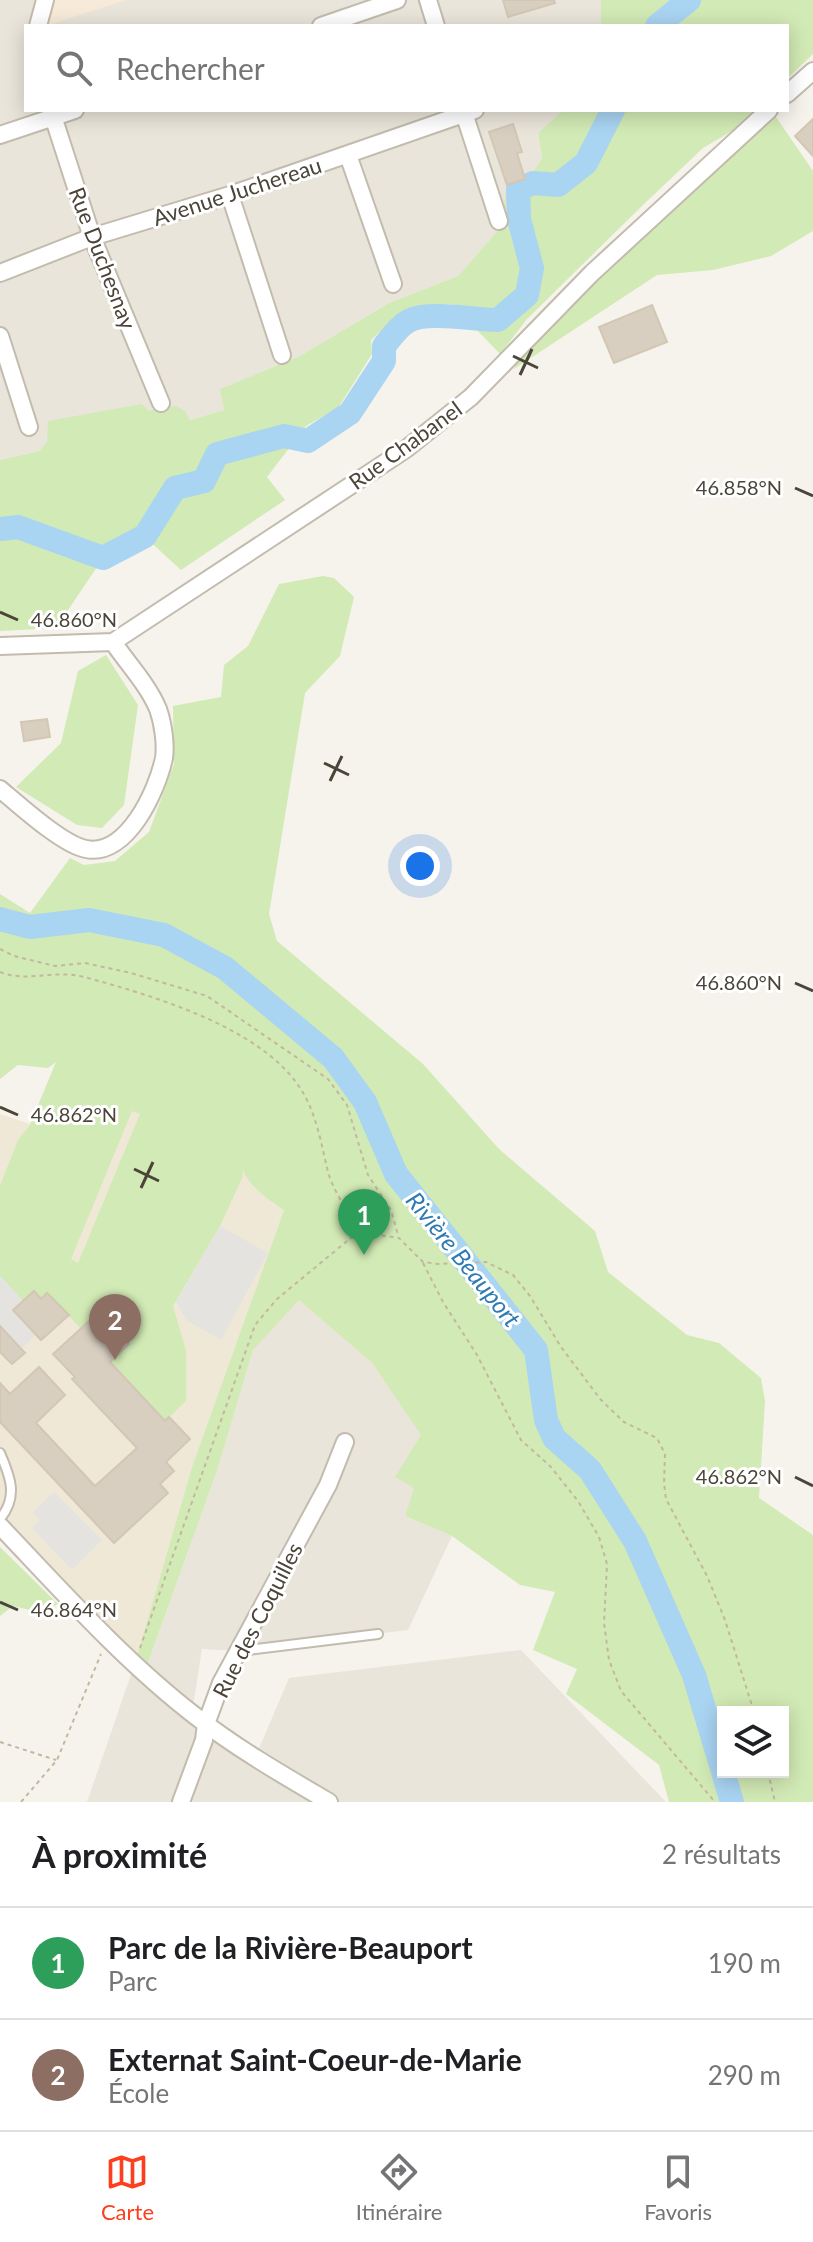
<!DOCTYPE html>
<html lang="fr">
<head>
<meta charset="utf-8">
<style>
	:root { --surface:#fff; --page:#f2f2f2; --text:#202124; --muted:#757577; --line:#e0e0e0; --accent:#fc3f1d }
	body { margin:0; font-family:Lato,sans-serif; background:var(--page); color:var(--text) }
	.controls { position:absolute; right:24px; bottom:24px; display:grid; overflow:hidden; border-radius:0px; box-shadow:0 4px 20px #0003 }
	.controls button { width:72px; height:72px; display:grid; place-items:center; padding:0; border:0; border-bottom:2px solid var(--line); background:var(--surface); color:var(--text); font:40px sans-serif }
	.you { position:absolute; left:420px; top:866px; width:28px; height:28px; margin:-20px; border:6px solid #fff; border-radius:50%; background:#1a73e8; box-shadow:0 0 0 12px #1a73e833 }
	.badge { display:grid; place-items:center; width:52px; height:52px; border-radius:50%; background:var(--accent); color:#fff; font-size:26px; font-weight:700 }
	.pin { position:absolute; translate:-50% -66px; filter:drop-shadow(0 2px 4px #0008) }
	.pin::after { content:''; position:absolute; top:42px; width:28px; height:24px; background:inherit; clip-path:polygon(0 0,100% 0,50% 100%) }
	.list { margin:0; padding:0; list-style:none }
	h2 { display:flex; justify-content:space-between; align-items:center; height:104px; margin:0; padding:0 32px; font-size:34px }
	h2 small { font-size:26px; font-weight:400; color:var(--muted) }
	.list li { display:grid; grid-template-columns:52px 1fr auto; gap:24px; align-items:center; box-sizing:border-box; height:112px; padding:0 32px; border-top:2px solid var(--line) }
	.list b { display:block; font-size:30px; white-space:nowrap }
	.list p { margin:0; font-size:26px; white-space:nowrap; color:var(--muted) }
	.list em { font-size:26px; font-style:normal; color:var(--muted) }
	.icon { flex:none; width:44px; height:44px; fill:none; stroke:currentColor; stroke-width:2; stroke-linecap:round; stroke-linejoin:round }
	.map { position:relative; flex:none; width:813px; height:1802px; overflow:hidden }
	.search { position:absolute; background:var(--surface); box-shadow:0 4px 20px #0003; left:24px; right:24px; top:24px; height:88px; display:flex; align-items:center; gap:20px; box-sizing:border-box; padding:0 28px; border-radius:0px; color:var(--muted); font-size:30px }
	.sheet { height:328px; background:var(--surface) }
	nav { display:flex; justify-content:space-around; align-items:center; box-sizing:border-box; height:112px; border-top:2px solid var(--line); background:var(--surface); font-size:22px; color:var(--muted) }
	nav a { display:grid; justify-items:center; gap:4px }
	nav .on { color:var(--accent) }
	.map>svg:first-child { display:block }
	.residential { fill:#eae5da }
	.commercial { fill:#f7ead8 }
	.education { fill:#efe8d6 }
	.green { fill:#d2eab5; fill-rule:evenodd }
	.parking { fill:#e5e3e0 }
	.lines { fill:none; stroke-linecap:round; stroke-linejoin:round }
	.river { stroke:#a9d4f2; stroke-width:24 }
	.building { fill:#d8cfc1; stroke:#d3c7b4; stroke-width:2 }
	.service-casing { stroke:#c2bbae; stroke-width:12 }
	.minor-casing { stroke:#c2bbae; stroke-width:20 }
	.path { stroke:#c4b79f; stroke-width:2; stroke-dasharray:4 4; stroke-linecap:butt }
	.service { stroke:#fff; stroke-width:8 }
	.minor { stroke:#fff; stroke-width:16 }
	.ticks { fill:none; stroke:#4b4439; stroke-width:3 }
	.labels { text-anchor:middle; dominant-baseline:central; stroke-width:6; stroke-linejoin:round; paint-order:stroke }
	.street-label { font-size:22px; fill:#4b4439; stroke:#fff }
	.water-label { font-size:24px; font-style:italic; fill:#2e7ab2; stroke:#fff }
	.ticks-label { font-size:20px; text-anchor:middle; fill:#4b4439; stroke:#fff; stroke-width:6; stroke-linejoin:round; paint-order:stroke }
</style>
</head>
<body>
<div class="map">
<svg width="813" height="1802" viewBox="0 0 813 1802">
	<rect width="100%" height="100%" fill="#f6f3ec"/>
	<path class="residential" d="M0,0H601V26H26V110H563L538,133L542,158L501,227L458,276L389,303L300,356L221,389L224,410L190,420L148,411L49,421L47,443L39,451L0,460Z
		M298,1299L373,1364L429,1445L405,1516L452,1536L408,1630L238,1651L202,1649L192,1713L255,1758L289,1678L521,1650L666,1802H87L135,1663L145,1671L218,1468L253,1350Z"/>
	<path class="commercial" d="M50,0H126L45,26Z"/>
	<path class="education" d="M57,1061L215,1121L272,1202L284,1210L192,1467L135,1663L0,1526V1114L30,1124Z"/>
	<path class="green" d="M601,0H813V54L787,79V26H601Z
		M563,110H755L737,128L703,148L644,204L527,319L500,354L452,304L406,309L371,340L372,354L338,408L306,426L267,477L285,500L181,570L145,537L103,558L56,628L0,631V460L39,451L47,442L48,421L142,404L148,411L176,406L185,411L190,420L224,410L220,389L300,356L389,303L458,276L501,227L506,192L528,180L542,158L538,133Z
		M776,117L813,171V231L771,256L713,270L657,275L514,369L536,328L708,165Z
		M323,576L334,578L354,597L340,656L305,693L269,914L277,941L423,1064L499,1149L595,1231L608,1272L687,1335L719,1343L761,1378L765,1401L759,1498L813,1535V1802H669L659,1765L566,1694L577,1669L533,1650L555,1592L520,1585L452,1536L405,1516L414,1488L395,1477L421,1435L373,1364L299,1300L253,1350L218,1468L145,1671L135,1663L192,1467L284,1210C270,1201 248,1185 243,1170L242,1178L220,1226L173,1306L186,1351V1401L165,1421L110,1362L129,1344L100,1313L81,1329L48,1293L41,1299L34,1291L23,1301L0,1276V1186L18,1140L30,1125L56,1062L48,1068L18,1065L0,1079V894L30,913L70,858L84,865L115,861L149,832L174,764L173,706L221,697L224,665L248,646L279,584ZM132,1111L140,1114L78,1263L71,1259ZM723,1712H783V1772H723Z
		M106,655L138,705L124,805L102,828L77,825L16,787L61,743L78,671Z
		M0,1547L58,1604L42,1613L13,1606L0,1616Z"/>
	<path class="parking" d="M220,1226L268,1253L221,1340L186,1320L176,1302Z
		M0,1276L23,1301L13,1311L36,1335L21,1349L0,1326Z
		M54,1492L102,1540L72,1570L32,1528L40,1520L33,1512Z"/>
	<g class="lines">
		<path class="river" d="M657,26L689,0
			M0,529L18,527L103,558L145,536L175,488L204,481L217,454L284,436L308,441L350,413L384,361V346C391,338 398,327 407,322C424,310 475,320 498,320L527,295L532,268L519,219L518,190L533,183L558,185L586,163L613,110
			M0,919L30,927L89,920L164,935L225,968L333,1058L365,1102L396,1174L536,1350L546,1420L554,1438L590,1470L635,1541L694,1675L732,1802"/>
	</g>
	<path class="building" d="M503,0H554L555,3L508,17Z
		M813,119V156L795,136Z
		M513,124L522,152L517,153L525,179L507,185L489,132Z
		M652,305L667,342L614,363L599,327Z
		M47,719L50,737L24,741L21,722Z
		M34,1291L41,1299L47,1293L69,1315L41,1340L13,1310Z
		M99,1312L129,1344L110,1362L165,1421L169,1417L190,1439L166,1462L174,1471L160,1484L168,1493L114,1543L0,1422V1383L10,1394L39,1367L65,1395L36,1423L95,1486L137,1448L72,1379L75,1377L53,1354Z
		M0,1326L25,1353L12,1364L0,1352Z"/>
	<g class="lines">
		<defs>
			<path id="service" d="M0,1453C11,1478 18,1497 0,1519
				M240,1651L378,1634"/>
			<path id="minor" d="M428,0L436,26
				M38,26L45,0
				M321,26L397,0
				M787,94L813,71
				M51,110L92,237L161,403
				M463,110L499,221
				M0,135L75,110
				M348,155L393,284
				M230,195L282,355
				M0,273L92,237L230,195L475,110
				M0,336L29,427
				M0,646L113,642L406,449L471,397L592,273L769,110
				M0,789C19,805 63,845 86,849C127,857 157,791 164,758C166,744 163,723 158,709C148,685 128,664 113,642
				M0,1526C62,1591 123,1660 194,1715C236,1748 283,1775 329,1802
				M181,1802L204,1740L206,1724L221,1683L328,1485L345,1442"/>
		</defs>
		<use href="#service" class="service-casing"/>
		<use href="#minor" class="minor-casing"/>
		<path class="path" d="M0,949L14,956L55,966L85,963L131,973L207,996L328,1079L347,1105L368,1175L391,1210L398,1235
			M0,972C28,983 55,969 84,977C151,995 257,1026 298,1085C316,1110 321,1143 328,1172C334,1193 349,1212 359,1232L399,1238L423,1262L438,1264L486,1262L513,1275L530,1296L561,1347L601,1400L624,1422L657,1438L665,1454L664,1483L666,1499L707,1576L725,1620L754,1712
			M423,1263L443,1302L477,1355L521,1440L550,1466L578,1501L599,1537L607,1564L604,1623L609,1660L621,1691L715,1802
			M140,1648L255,1325L277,1299L358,1232
			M0,1742L56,1760
			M768,1772L775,1802
			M21,1802L57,1760L101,1654"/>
		<use href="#service" class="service"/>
		<use href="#minor" class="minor"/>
	</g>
	<path class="ticks" d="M513,356L538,368M520,375L532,349M795,488L813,496M0,612L18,620M324,763L349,775M330,781L342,756M795,983L813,991M0,1107L18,1115M134,1169L159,1181M141,1188L153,1162M795,1477L813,1486M0,1602L18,1610"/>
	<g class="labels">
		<g class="street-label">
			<text transform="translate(237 191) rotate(-18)">Avenue Juchereau</text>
			<text transform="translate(103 258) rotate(69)">Rue Duchesnay</text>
			<text transform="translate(405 445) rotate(-36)">Rue Chabanel</text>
			<text transform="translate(257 1620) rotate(-63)">Rue des Coquilles</text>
		</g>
		<g class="water-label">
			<text transform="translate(464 1259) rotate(51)">Rivière Beauport</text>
		</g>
	</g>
	<g class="ticks-label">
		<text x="739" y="495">46.858°N</text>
		<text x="74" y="627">46.860°N</text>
		<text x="739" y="990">46.860°N</text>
		<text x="74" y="1122">46.862°N</text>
		<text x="739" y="1484">46.862°N</text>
		<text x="74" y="1617">46.864°N</text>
	</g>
</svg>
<div class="controls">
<button><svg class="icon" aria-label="layers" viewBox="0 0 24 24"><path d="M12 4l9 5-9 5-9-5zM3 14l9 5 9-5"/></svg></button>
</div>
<div class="you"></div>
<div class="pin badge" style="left:364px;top:1255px;background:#2e9e5b">1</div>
<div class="pin badge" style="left:115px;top:1360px;background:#8d6e63">2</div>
<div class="search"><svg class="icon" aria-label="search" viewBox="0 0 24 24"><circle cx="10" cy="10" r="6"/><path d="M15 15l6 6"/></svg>Rechercher</div>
</div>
<section class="sheet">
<h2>À proximité<small>2 résultats</small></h2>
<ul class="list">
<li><span class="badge" style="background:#2e9e5b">1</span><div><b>Parc de la Rivière-Beauport</b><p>Parc</p></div><em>190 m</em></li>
<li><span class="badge" style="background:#8d6e63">2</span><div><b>Externat Saint-Coeur-de-Marie</b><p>École</p></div><em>290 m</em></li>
</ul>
</section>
<nav>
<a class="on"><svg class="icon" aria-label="map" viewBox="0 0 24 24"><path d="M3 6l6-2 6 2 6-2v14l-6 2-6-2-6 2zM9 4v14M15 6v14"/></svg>Carte</a>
<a><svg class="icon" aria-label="directions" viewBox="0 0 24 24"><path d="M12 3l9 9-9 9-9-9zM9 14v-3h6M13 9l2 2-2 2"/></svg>Itinéraire</a>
<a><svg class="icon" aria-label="saved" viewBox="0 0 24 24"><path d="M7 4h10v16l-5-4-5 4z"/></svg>Favoris</a>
</nav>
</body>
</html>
